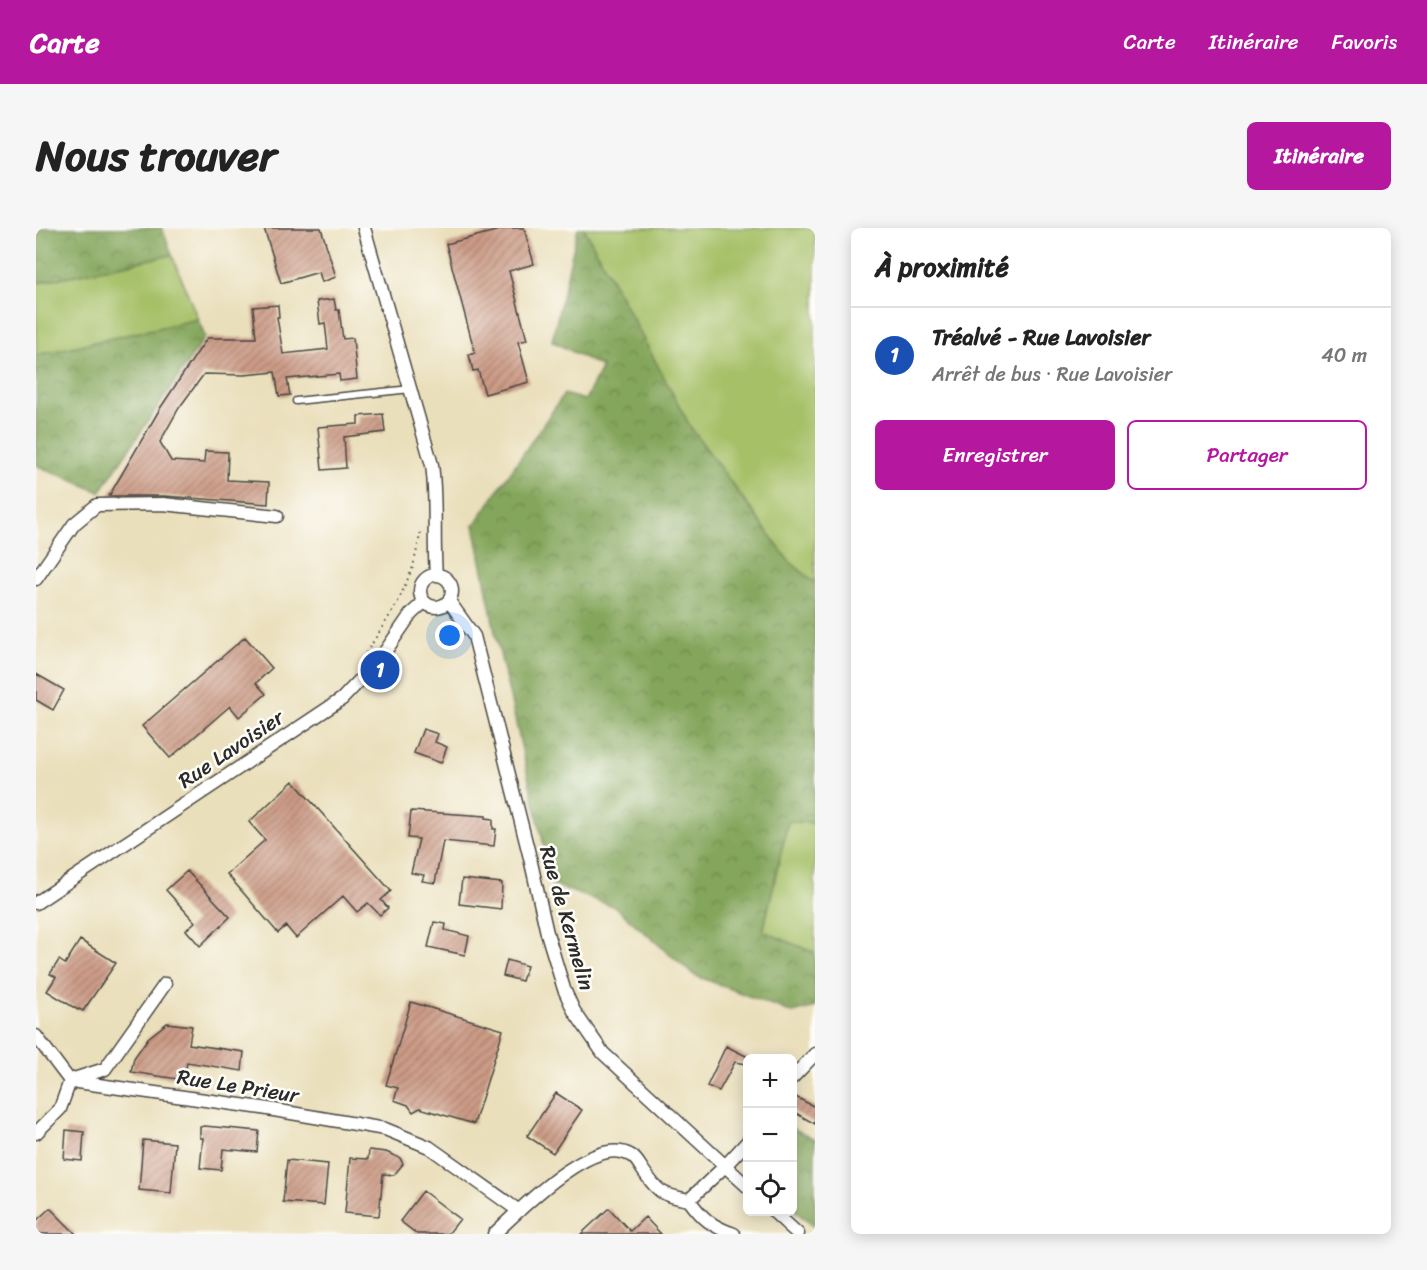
<!DOCTYPE html>
<html lang="fr">
<head>
<meta charset="utf-8">
<style>
	:root { --surface:#fff; --page:#f6f6f6; --text:#222; --muted:#767676; --line:#e0e0e0; --accent:#b5179e }
	body { margin:0; font-family:Sriracha,sans-serif; background:var(--page); color:var(--text) }
	.controls { position:absolute; right:18px; bottom:18px; display:grid; overflow:hidden; border-radius:9px; box-shadow:0 3px 15px #0003 }
	.controls button { width:54px; height:54px; display:grid; place-items:center; padding:0; border:0; border-bottom:2px solid var(--line); background:var(--surface); color:var(--text); font:30px sans-serif }
	.you { position:absolute; left:414px; top:408px; width:21px; height:21px; margin:-15px; border:4px solid #fff; border-radius:50%; background:#1a73e8; box-shadow:0 0 0 9px #1a73e833 }
	.badge { display:grid; place-items:center; width:39px; height:39px; border-radius:50%; background:var(--accent); color:#fff; font-size:20px; font-weight:700 }
	.pin { position:absolute; translate:-50% -50%; border:3px solid #fff; box-shadow:0 2px 6px #0006 }
	.list { margin:0; padding:0; list-style:none }
	h2 { display:flex; justify-content:space-between; align-items:center; height:78px; margin:0; padding:0 24px; font-size:26px }
	h2 small { font-size:20px; font-weight:400; color:var(--muted) }
	.list li { display:grid; grid-template-columns:39px 1fr auto; gap:18px; align-items:center; box-sizing:border-box; height:96px; padding:0 24px; border-top:2px solid var(--line) }
	.list b { display:block; font-size:22px; white-space:nowrap }
	.list p { margin:0; font-size:20px; white-space:nowrap; color:var(--muted) }
	.list em { font-size:20px; font-style:normal; color:var(--muted) }
	.actions { display:flex; gap:12px; padding:18px 24px }
	.actions a { flex:1; padding:14px 0; border:2px solid var(--accent); border-radius:9px; text-align:center; font-size:21px; color:var(--accent) }
	.actions .main { background:var(--accent); color:#fff }
	.icon { flex:none; width:33px; height:33px; fill:none; stroke:currentColor; stroke-width:2; stroke-linecap:round; stroke-linejoin:round }
	.map { position:relative; flex:none; width:779px; height:1006px; overflow:hidden; border-radius:9px }
	header { display:flex; align-items:center; gap:36px; box-sizing:border-box; height:84px; padding:0 30px; background:var(--accent); color:#fff }
	header strong { font-size:28px }
	nav { display:flex; gap:33px; margin-inline-start:auto; font-size:21px }
	.intro { display:flex; align-items:center; justify-content:space-between; box-sizing:border-box; height:144px; padding:0 36px }
	h1 { margin:0; font-size:42px }
	.button { padding:15px 27px; border-radius:9px; background:var(--accent); color:#fff; font-size:21px; font-weight:700 }
	main { display:flex; gap:36px; padding:0 36px }
	aside { flex:1; background:var(--surface); border-radius:9px; box-shadow:0 3px 15px #0003 }
	.map>svg:first-child { display:block }
	.grass { fill:#a5c066; stroke:#687648; stroke-width:1.5 }
	.forest { fill:url(#forest-crowns); stroke:#586843; stroke-width:1.5 }
	.building { fill:url(#building-hatch) }
	.lines { fill:none; stroke-linecap:round; stroke-linejoin:round }
	.lane-casing { stroke:#484641; stroke-width:9 }
	.street-casing { stroke:#484641; stroke-width:15 }
	.path { stroke:#484641; stroke-width:2; stroke-dasharray:1.5 4.5; stroke-linecap:butt }
	.lane { stroke:#fff; stroke-width:6 }
	.street { stroke:#fff; stroke-width:12 }
	.labels { text-anchor:middle; dominant-baseline:central; stroke-width:5; stroke-linejoin:round; paint-order:stroke }
	.street-label { font-size:21px; fill:#2b2b2b; stroke:#fdfcf7 }
</style>
</head>
<body>
<header>
<strong>Carte</strong>
<nav><a>Carte</a><a>Itinéraire</a><a>Favoris</a></nav>
</header>
<div class="intro"><h1>Nous trouver</h1><a class="button">Itinéraire</a></div>
<main>
<div class="map">
<svg width="779" height="1006" viewBox="0 0 779 1006">
	<defs>
		<pattern id="forest-crowns" width="20" height="18" patternUnits="userSpaceOnUse" patternTransform="scale(1.5)"><rect width="20" height="18" fill="#84a65b"/><path d="M2 6a3 3 0 1 1 6 0M12 15a3 3 0 1 1 6 0" fill="none" stroke="#6c874b"/></pattern>
		<pattern id="building-hatch" width="6" height="6" patternUnits="userSpaceOnUse" patternTransform="scale(1.5)"><rect width="6" height="6" fill="#cc9b86"/><path d="M-1 1l2-2M0 6l6-6M5 7l2-2" fill="none" stroke="#a67f6e"/></pattern>
	</defs>
	<rect width="100%" height="100%" fill="#fdfcf7"/>
	<filter id="ink" filterUnits="userSpaceOnUse"><feTurbulence type="fractalNoise" baseFrequency=".0167" numOctaves="2"/><feDisplacementMap in="SourceGraphic" scale="12" xChannelSelector="R" yChannelSelector="G"/><feConvolveMatrix kernelMatrix="1 2 1 2 8 2 1 2 1" color-interpolation-filters="sRGB"/></filter>
	<filter id="wash" filterUnits="userSpaceOnUse"><feTurbulence type="fractalNoise" baseFrequency=".008" numOctaves="4" result="noise"/><feDisplacementMap in="SourceGraphic" scale="24" xChannelSelector="R" yChannelSelector="G"/><feGaussianBlur stdDeviation="1.35" result="paint"/><feColorMatrix in="noise" values="0 0 0 0 0 0 0 0 0 0 0 0 0 0 0 0 0 1.4 0 .05"/><feComposite in="paint" operator="in"/></filter>
	<g filter="url(#wash)">
		<rect width="100%" height="100%" fill="#eadfbb"/>
		<path class="grass" d="M548,0H779V355L752,332L655,200Z
			M136,27L162,91L0,127V55Z
			M752,593L779,595V725L727,704Z"/>
		<path class="forest" d="M0,0H126L136,27L0,55Z
			M542,0H548L655,200L752,332L779,355V595L752,593L727,703L779,725V779L757,785L658,747L579,679L517,657L459,404L438,297L528,166L549,172L566,139L516,113Z
			M162,91L169,109L64,264L0,237V127Z
			M756,900L779,911V1000L757,981Z"/>
		<g id="blocks">
			<path class="building" d="M228,0H285L300,49L286,54L283,44L245,55Z
				M471,0H488L498,36L473,43L491,112L482,114L493,154L449,166L442,142L437,143L433,127L439,125L410,16Z
				M298,71L300,82H303L307,111L317,110L321,151L304,153L303,146L251,151L254,167L243,168L239,144L208,147L168,146L143,180L124,214L135,233L168,235L169,223L192,224L191,252L233,254L232,276L128,268H73L125,179L171,110H220L217,79L242,77L243,89H241L247,126L292,121L289,95L284,96L281,73Z
				M347,186L349,204L308,209L310,240L286,242L282,199L322,196V188Z
				M209,409L236,440L220,455L230,466L203,489L194,478L134,530L106,498Z
				M0,446L28,462L17,482L0,472Z
				M387,501L402,506L399,514L411,519L405,535L378,525Z
				M257,553L355,663L345,672L352,680L344,687L332,675L321,684L307,668L260,710L250,698L242,705L191,646L229,612L213,594Z
				M375,583L450,588V590L457,591V601H460L458,618L407,613L399,655L386,653L388,647L375,645L383,611L372,610Z
				M151,643L194,689L164,718L150,702L159,694L130,662Z
				M426,651L466,655L465,681L423,676Z
				M398,694L410,696L409,702L433,708L429,727L392,719Z
				M44,712L80,735L47,783L43,781L42,782L11,763L20,749L14,746L23,732L29,736Z
				M471,732L491,738L486,753L467,748Z
				M375,774L467,802L438,896L384,880L377,884L372,877L358,872L362,860L350,857Z
				M131,795L156,798L153,816L208,824L206,843L151,834L148,852L95,844L98,830L112,810Z
				M690,818L716,831H711V836L699,834L683,863L671,858Z
				M520,865L546,882L517,925L491,908Z
				M756,867L779,879V896L756,883Z
				M168,898L223,903L221,924L187,921L185,942L164,940L167,910H164V899Z
				M30,902L48,904L46,933L28,931Z
				M107,912L139,915L135,965L103,962Z
				M333,922L350,924L364,930L367,936L358,947L347,946L343,988L309,985L314,930L332,931Z
				M251,932L292,936L288,977L247,974Z
				M387,963L424,991L412,1006H381L364,993Z
				M14,980L40,1006H0V993Z
				M573,980L594,1003L609,989L625,1006H545Z"/>
		</g>
	</g>
	<g filter="url(#ink)">
		<use href="#blocks" fill-opacity="0" stroke="#484641" stroke-width="1.5"/>
		<g class="lines">
			<defs>
				<path id="lane" d="M260,173L375,161"/>
				<path id="street" d="M328,0L396,237C401,273 397,310 400,347
					M384 363a16 16 0 1 1 32 0a16 16 0 1 1-32 0Z
					M0,351L38,296L61,277L127,276L241,288
					M413,373L438,408L494,630L511,705L528,761L538,783L567,825L712,959
					M0,675L306,471L344,431L375,386L388,374
					M0,808L34,853L24,881L0,905
					M756,850L779,826
					M38,851L69,841L129,756
					M34,853L226,880L349,901L393,919L483,983
					M653,972C667,991 675,998 698,1006
					M738,984L762,1006
					M458,1006C484,982 557,906 594,927C600,930 603,936 606,941C622,964 625,967 653,972L689,938L712,913"/>
			</defs>
			<use href="#lane" class="lane-casing"/>
			<use href="#street" class="street-casing"/>
			<path class="path" d="M330,425L361,376L377,339L385,303"/>
			<use href="#lane" class="lane"/>
			<use href="#street" class="street"/>
		</g>
	</g>
	<g class="labels">
		<g class="street-label">
			<text transform="translate(195 521) rotate(-34)">Rue Lavoisier</text>
			<text transform="translate(531 690) rotate(74)">Rue de Kermelin</text>
			<text transform="translate(202 858) rotate(9)">Rue Le Prieur</text>
		</g>
	</g>
</svg>
<div class="controls">
<button>+</button>
<button>−</button>
<button><svg class="icon" aria-label="locate" viewBox="0 0 24 24"><circle cx="12" cy="12" r="6"/><path d="M12 2v4M12 18v4M2 12h4M18 12h4"/></svg></button>
</div>
<div class="you"></div>
<div class="pin badge" style="left:344px;top:442px;background:#1a4fb4">1</div>
</div>
<aside>
<h2>À proximité<small></small></h2>
<ul class="list">
<li><span class="badge" style="background:#1a4fb4">1</span><div><b>Tréalvé - Rue Lavoisier</b><p>Arrêt de bus · Rue Lavoisier</p></div><em>40 m</em></li>
</ul>
<div class="actions"><a class="main">Enregistrer</a><a>Partager</a></div>
</aside>
</main>
</body>
</html>
